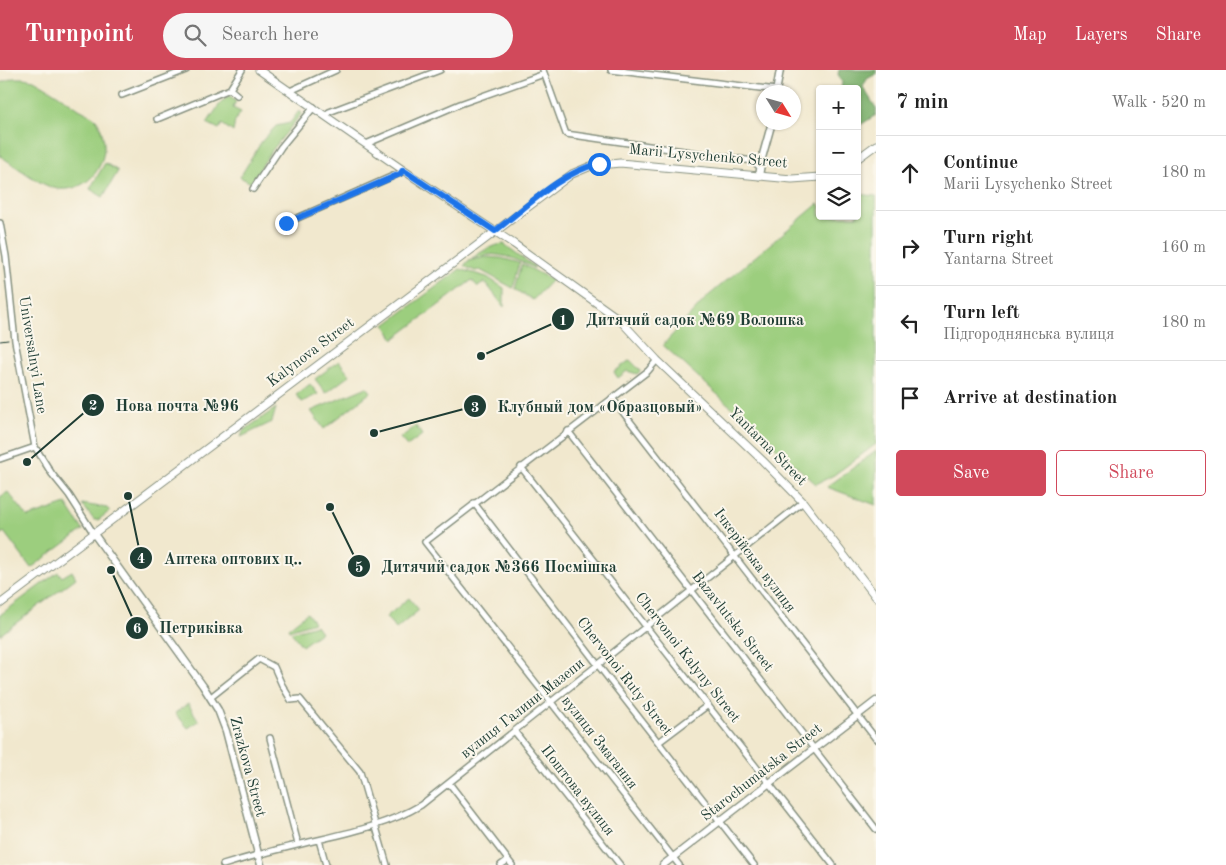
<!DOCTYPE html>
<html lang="en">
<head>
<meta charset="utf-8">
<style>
	:root { --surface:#fff; --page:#f6f6f6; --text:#222; --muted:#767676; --line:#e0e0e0; --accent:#d1495b }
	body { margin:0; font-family:"Old Standard TT",serif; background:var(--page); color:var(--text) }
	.controls { position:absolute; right:15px; top:15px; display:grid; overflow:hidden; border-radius:5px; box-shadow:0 1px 4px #0004 }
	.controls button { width:45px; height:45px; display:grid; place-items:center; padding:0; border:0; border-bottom:1px solid var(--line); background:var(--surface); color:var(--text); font:25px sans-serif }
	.compass { position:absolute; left:756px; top:15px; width:45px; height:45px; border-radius:50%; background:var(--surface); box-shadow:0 1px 4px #0004; rotate:127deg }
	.stop { position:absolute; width:15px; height:15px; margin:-11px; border:4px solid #1a73e8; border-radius:50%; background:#fff }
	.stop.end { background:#1a73e8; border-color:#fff; box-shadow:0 1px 5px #0008 }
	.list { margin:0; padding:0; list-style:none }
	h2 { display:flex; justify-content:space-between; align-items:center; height:65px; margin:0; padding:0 20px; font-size:21px }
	h2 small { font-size:16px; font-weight:400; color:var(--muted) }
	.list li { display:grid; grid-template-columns:32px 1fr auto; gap:15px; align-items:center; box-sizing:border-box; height:75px; padding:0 20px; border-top:1px solid var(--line) }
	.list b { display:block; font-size:19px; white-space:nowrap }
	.list p { margin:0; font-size:16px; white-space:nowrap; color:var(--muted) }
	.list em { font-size:16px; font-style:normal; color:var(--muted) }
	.actions { display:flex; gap:10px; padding:15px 20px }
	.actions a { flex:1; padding:11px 0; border:1px solid var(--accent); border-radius:5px; text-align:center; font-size:18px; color:var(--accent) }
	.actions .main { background:var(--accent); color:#fff }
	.icon { flex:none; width:28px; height:28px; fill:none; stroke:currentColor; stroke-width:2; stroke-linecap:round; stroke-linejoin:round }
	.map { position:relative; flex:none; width:876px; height:795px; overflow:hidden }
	header { display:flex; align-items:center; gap:30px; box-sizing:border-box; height:70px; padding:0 25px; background:var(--accent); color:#fff }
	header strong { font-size:24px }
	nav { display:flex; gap:28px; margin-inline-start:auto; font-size:18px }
	.search { width:350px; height:45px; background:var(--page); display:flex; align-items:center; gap:12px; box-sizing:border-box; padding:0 18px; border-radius:28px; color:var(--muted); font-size:19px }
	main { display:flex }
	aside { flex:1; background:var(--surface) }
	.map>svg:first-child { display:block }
	.green { fill:#9cce7e; stroke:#5e8659 }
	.forest { fill:#7db16d; stroke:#4e7750 }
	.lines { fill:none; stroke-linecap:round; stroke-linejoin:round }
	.minor-casing { stroke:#889281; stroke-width:8 }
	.tertiary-casing { stroke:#889281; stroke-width:9 }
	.secondary-casing { stroke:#889281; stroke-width:9 }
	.minor { stroke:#fff; stroke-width:5 }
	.tertiary { stroke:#fff; stroke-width:6 }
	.secondary { stroke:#fff; stroke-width:7 }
	.rail { stroke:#1f3d34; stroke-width:1 }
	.route { stroke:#1a73e8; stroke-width:6 }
	.labels { text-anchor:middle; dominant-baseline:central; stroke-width:4; stroke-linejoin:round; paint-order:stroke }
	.street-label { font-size:15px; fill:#1f3d34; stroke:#fbf7ec }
	.leader { fill:none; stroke:#1f3d34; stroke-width:2 }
	.callout-dot { fill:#1f3d34; stroke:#fbf7ec; stroke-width:2 }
	.mark-label { font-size:15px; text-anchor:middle; font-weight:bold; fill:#fff }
	.callout-label { font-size:16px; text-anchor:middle; font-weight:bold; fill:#1f3d34; stroke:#fbf7ec; stroke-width:4; stroke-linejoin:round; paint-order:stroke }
</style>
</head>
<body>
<header>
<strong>Turnpoint</strong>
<div class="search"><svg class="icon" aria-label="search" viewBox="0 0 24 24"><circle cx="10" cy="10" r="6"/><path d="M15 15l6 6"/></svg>Search here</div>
<nav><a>Map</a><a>Layers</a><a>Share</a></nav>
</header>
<main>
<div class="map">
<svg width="876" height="795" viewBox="0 0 876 795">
	<rect width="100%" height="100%" fill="#fbf7ec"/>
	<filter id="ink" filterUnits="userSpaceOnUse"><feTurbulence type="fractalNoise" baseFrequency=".02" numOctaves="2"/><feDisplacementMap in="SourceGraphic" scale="10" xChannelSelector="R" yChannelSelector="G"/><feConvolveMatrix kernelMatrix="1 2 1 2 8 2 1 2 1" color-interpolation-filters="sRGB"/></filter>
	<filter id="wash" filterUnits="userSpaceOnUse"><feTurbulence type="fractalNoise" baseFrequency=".0096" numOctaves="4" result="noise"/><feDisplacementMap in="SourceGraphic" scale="20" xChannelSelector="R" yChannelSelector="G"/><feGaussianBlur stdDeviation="1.12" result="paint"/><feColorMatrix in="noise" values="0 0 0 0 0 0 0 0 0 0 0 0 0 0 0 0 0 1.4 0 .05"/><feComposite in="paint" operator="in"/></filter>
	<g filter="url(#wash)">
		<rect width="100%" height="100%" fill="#f1e8ce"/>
		<path class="green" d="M13,8H24L34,10C50,19 65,29 79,39C84,42 92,45 96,49C99,52 101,59 102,63C111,91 90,122 59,119C43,118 15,95 0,86V13Z
			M228,26L236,31L233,38L241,42L235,51L233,62L222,54L219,59L207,53L220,34Z
			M299,41L302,43L270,83L251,113L240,107L262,71L276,56L290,53Z
			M105,93L118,101L103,127L90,119Z
			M857,124L876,126V374L834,405L816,414L663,275L707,227L818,134L820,136V146H857Z
			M504,174L535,197L534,198C521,191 503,183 487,185C481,186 476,188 471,189C481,182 491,175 504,174Z
			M486,187L501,188L520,193L513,218L480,200L475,201L464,196L468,191Z
			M522,194L552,210L533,230L515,219Z
			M460,199L487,207L504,218V237L485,212L478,217L472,210L394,269L385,255Z
			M630,290L641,301L637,304L627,301L618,308L614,302Z
			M339,291L350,305L326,323L315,309Z
			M310,314L318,324L302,332L296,325Z
			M367,317L371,322L324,359L311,341Z
			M276,338L272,352L241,367L243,361Z
			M416,356L422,365L407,376L400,368Z
			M876,381V435L827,417Z
			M8,422L28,447L66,434L83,460L31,498L4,462L0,465V427Z
			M82,434L107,438L110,441L98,450H94Z
			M72,501L76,508L0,565V545L58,502L62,507Z
			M409,528L419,540L396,559L386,547Z
			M307,543L314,552L289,560L288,558Z
			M316,555L321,562L302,576L291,562Z
			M188,634L199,651L188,658L175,643Z"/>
		<path class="forest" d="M839,0H876V4L867,9L863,17L876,38V45L857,57V19H841L842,12L838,4Z"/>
	</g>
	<g filter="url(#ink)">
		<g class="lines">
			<defs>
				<path id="minor" d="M543,0L566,64L753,91L760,97
					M611,0L777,20
					M290,21L336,0
					M122,25L186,0
					M237,25L230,19L242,0
					M325,46L329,42L440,0
					M157,49L230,19
					M366,74L460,34L544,4
					M253,119L281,77L314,37
					M0,153L6,186L15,271L35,377L52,404L69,425L94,464
					M286,153L400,103L403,100
					M657,290L648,301L425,472L679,795
					M612,328L876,669
					M568,361L876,759
					M0,389L35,377
					M521,397L833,795
					M474,433L598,595L754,795
					M211,627L259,589L274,597L282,615L291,630L300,629L360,702L387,795
					M515,662L620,795
					M270,668L298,774
					M659,672L708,635
					M449,713L512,795
					M319,770L326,795
					M223,795C249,787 275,780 301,774C342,764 384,757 421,735L803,432
					M501,795L508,790"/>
				<path id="tertiary" d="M776,22L780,0
					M759,106L762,88L772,52
					M94,464L203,616L218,640L226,661L261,795
					M663,795L876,631"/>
				<path id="secondary" d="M259,0L403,100L514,174L619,249L657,290L763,391L803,432L876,527
					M857,89L876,75
					M0,534L572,104L591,96L620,93L792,109L820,107"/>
			</defs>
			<use href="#minor" class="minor-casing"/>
			<use href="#tertiary" class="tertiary-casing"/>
			<use href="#secondary" class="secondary-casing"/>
			<use href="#minor" class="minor"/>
			<use href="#tertiary" class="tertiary"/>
			<use href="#secondary" class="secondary"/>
			<path class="rail" d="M0,271L8,270"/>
		</g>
	</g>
	<g class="lines" filter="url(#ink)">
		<path class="route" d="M286,153L400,104L403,100L495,161C524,139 562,101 599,94"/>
	</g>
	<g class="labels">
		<g class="street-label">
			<text transform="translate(708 87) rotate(5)">Marii Lysychenko Street</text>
			<text transform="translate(311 283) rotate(-37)">Kalynova Street</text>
			<text transform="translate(32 285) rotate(81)">Universalnyi Lane</text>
			<text transform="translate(767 377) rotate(45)">Yantarna Street</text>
			<text transform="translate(754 491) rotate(53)">Ічкерійська вулиця</text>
			<text transform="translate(732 552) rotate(52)">Bazavlutska Street</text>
			<text transform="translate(687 588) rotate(52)">Chervonoi Kalyny Street</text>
			<text transform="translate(624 607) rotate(52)">Chervonoi Ruty Street</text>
			<text transform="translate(523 639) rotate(-38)">вулиця Галини Мазепи</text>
			<text transform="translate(599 673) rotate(52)">вулиця Змагання</text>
			<text transform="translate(247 697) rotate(75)">Zrazkova Street</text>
			<text transform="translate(762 703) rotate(-38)">Starochumatska Street</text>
			<text transform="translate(577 721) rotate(52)">Поштова вулиця</text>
		</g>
	</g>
	<path class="leader" d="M481 286L563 249M27 392L93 335M374 363L475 336M128 426L141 488M330 437L359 496M111 500L137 558"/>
	<g class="callout-dot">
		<circle cx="481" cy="286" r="5"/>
		<circle cx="27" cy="392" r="5"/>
		<circle cx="374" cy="363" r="5"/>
		<circle cx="128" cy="426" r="5"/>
		<circle cx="330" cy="437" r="5"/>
		<circle cx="111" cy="500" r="5"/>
		<circle cx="563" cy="249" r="12"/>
		<circle cx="93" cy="335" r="12"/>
		<circle cx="475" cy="336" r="12"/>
		<circle cx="141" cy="488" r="12"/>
		<circle cx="359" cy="496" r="12"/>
		<circle cx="137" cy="558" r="12"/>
	</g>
	<g class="mark-label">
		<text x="563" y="255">1</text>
		<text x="93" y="340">2</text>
		<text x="475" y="342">3</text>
		<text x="141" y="493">4</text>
		<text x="359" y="502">5</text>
		<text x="137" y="563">6</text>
	</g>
	<g class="callout-label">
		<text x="695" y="255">Дитячий садок №69 Волошка</text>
		<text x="177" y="341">Нова почта №96</text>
		<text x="600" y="342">Клубный дом «Образцовый»</text>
		<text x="233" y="494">Аптека оптових ц‥</text>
		<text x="499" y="502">Дитячий садок №366 Посмішка</text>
		<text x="201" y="563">Петриківка</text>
	</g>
</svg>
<div class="controls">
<button>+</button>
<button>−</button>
<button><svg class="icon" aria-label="layers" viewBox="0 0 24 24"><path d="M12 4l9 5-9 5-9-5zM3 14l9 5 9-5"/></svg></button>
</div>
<svg class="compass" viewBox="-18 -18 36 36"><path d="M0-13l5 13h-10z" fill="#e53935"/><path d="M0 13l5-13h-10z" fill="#767676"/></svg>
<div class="stop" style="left:599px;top:94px"></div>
<div class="stop end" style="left:286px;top:153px"></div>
</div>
<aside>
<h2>7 min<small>Walk · 520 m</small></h2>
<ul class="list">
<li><svg class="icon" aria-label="ahead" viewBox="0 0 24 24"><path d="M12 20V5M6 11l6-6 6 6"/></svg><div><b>Continue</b><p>Marii Lysychenko Street</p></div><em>180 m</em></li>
<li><svg class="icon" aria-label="right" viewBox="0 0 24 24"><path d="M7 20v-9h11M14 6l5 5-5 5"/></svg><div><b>Turn right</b><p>Yantarna Street</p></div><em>160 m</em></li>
<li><svg class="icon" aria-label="left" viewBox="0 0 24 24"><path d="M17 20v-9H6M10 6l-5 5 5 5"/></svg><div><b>Turn left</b><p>Підгороднянська вулиця</p></div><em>180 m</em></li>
<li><svg class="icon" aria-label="arrive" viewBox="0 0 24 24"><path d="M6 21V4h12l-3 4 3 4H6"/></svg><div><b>Arrive at destination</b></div></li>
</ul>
<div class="actions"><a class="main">Save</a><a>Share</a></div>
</aside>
</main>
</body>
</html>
